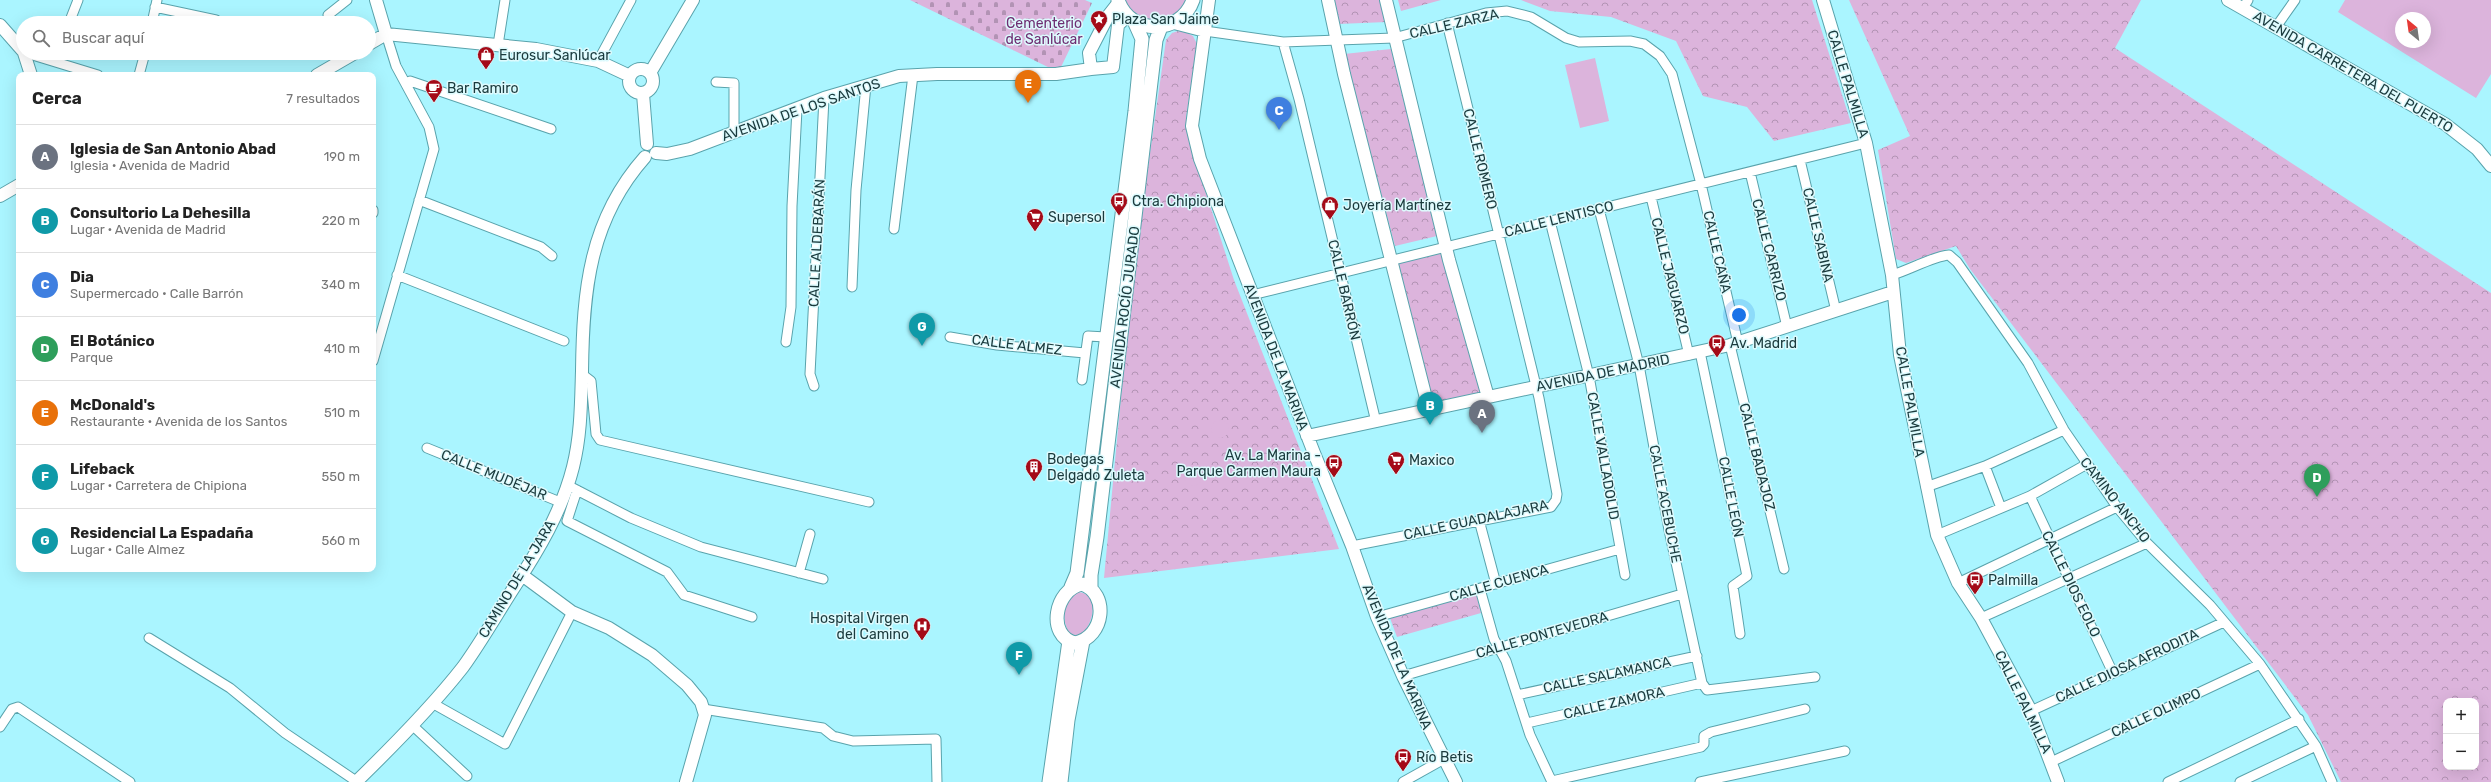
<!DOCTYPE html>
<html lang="es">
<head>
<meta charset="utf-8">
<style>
	:root { --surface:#fff; --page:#f2f2f2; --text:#222; --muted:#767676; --line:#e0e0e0; --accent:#a40a18 }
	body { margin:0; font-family:Rubik,sans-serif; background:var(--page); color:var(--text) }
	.controls { position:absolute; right:12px; bottom:12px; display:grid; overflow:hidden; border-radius:8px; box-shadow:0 4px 16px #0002 }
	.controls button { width:36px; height:36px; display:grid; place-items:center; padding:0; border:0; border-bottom:1px solid var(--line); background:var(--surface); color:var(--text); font:20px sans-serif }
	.compass { position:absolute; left:2395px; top:12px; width:36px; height:36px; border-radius:50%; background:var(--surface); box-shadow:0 4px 16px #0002; rotate:331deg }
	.you { position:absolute; left:1739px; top:315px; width:14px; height:14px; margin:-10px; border:3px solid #fff; border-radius:50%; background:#1a73e8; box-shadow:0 0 0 6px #1a73e833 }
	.badge { display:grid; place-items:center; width:26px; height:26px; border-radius:50%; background:var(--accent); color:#fff; font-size:13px; font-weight:700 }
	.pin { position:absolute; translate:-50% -33px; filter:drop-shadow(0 1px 2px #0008) }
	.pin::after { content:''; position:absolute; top:21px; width:14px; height:12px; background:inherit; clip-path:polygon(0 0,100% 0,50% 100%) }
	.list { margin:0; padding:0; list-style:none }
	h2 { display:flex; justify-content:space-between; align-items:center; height:52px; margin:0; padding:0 16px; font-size:17px }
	h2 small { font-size:13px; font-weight:400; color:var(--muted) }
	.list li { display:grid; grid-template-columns:26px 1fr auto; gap:12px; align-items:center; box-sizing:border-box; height:64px; padding:0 16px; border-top:1px solid var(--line) }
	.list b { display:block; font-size:15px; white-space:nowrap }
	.list p { margin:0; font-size:13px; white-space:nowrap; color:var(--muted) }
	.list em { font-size:13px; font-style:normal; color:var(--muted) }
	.icon { flex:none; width:22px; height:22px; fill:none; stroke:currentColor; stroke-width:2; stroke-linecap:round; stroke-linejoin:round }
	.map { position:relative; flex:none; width:2491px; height:782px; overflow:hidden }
	.search { position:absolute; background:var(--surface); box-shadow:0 4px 16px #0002; left:16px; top:16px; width:360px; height:44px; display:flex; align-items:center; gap:10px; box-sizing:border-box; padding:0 14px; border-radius:22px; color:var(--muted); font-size:15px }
	.panel { position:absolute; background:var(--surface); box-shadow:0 4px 16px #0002; left:16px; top:72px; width:360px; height:500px; border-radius:8px }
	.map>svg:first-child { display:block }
	.forest { fill:url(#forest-crowns); fill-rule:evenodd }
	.cemetery { fill:url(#cemetery-stones) }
	.garden { fill:#dcb4dc; fill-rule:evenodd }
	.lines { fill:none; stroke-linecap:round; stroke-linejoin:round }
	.minor-casing { stroke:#59a3ac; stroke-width:11 }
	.tertiary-casing { stroke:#59a3ac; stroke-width:14 }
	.secondary-casing { stroke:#59a3ac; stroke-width:15 }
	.minor { stroke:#fff; stroke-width:9 }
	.tertiary { stroke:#fff; stroke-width:12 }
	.secondary { stroke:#fff; stroke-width:13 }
	.labels { text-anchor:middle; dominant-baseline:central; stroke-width:3; stroke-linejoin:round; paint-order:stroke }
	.poi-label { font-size:14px; fill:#1a3a3d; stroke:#ddfafd; text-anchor:start }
	.park-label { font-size:14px; fill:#6e2d72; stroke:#ddfafd }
	.street-label { font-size:14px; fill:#1a3a3d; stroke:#ddfafd }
</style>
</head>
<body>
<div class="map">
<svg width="2491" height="782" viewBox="0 0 2491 782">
	<defs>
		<pattern id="forest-crowns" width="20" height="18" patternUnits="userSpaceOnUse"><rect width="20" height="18" fill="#dcb4dc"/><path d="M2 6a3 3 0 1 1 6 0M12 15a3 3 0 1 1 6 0" fill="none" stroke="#b293b4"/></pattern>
		<pattern id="cemetery-stones" width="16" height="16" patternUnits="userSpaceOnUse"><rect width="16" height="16" fill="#dcb4dc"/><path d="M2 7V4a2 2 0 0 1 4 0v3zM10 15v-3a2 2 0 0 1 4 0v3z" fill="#b293b4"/></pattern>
	</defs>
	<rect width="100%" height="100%" fill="#aaf5ff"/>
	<path class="forest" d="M1332,0H1381L1387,22L1338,24Z
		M1398,0H1441L1401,11Z
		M1521,0H1812L1851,123L1774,141L1747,107L1703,96L1676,41L1611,17L1550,11Z
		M1849,0H2141L2115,48L2491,293V782H2341L2308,715L1970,269L1956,246L1906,263L1896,259L1878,150L1910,136ZM2446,701H2476V767H2446Z
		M1181,30L1193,36L1197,44L1186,118L1189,140L1234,280L1339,549L1104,578L1132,280L1166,40L1172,33Z
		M1391,49L1437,236L1395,246L1344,54Z
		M1447,247L1488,397L1429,410L1393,260Z
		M1476,593L1481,613L1397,637L1390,618Z"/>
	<path class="cemetery" d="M910,0H1085L1092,3L1061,67L1052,69Z"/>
	<path class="garden" d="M1125,0H1187C1171,26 1139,31 1125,0Z
		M2345,0H2491V74L2476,98L2338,12ZM2401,18H2425V42H2401Z
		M1595,58L1609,121L1580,128L1565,65Z
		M1211 429a9 9 0 1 1 18 0a9 9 0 1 1-18 0Z
		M1184 477a9 9 0 1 1 18 0a9 9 0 1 1-18 0Z
		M1079,592C1102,595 1092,625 1081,636L1069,634C1063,622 1062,606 1069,595Z"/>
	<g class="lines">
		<defs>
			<path id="minor" d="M155,7L216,20
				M2243,8L2248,0
				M328,15L347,0
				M69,23L78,0
				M152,23L157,0
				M2276,27L2295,0
				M1205,31L1283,42L1394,38L1486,13L1507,11L1531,17L1566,38L1579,42L1630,41L1644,44L1660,56L1672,74L1701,184L1738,343
				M1283,42L1299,99L1376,422
				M498,45L505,0
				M26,53L98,75
				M598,61L631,0
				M139,75L145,53
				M716,82L734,83V133
				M406,83L410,81L551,129
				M1800,160L1836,311
				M1750,172L1787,327
				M1651,197L1689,355
				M419,200L541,247L552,256
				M1599,209L1639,365L1669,530L1702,683L1707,690L1815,677
				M373,210V213
				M1550,221L1589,376L1625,575
				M894,229L913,75
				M397,275L564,341
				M1892,275C1909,270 1934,256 1949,255L1957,262L2028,363L2064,430L2117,507L2147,543L2210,605L2260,664L2316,746L2332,782
				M852,287L856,190L866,85
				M1252,295L1866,143
				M950,337L997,345L1085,353
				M786,342L791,307L792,206L797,109
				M1730,345L1784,569
				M1700,352L1747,576L1733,586L1740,634
				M373,361L434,149L429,127L396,66L386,34
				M582,374L591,381L596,434L600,440L869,502
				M1082,380L1088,336L1106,337
				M814,386L810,374L824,98
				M427,448L560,502
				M1985,466L2001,508
				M567,485L631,518L701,547L823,579
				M1926,487L1985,466L2064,430
				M577,490L567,521L667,572L684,595L752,617
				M2030,496L2113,673
				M1479,520L1496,584
				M1937,535L2030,496L2087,464
				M1352,546L1551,507L1556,500L1557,494L1539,398L1447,23
				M799,573L810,534
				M1958,583L2117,507
				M1480,589L1494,639L1506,661L1530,735L1552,782
				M1377,617L1620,549
				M1981,618L2147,543
				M149,638L230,688L285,733L356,781
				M1403,676L1682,594
				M1517,695L1697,656
				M432,703L505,744L572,612
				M703,709L823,728L833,736L853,741L936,739L937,782
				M2031,711L2224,622
				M1527,723L1702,683
				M412,725L467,776
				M0,727L12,709L18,707L130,782
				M2051,762L2260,664
				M1552,781L1701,747L1704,744V736L1711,732L1805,709
				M1403,782L1444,759
				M1700,782L1845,751
				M2168,782L2299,719
				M2240,782L2316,746"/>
			<path id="tertiary" d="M376,0L386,34
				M1209,0L1192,126L1200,159L1314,453L1352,546L1377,617L1403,676L1456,782
				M1328,0L1344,74L1429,410
				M1386,0L1449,260L1488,397
				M1823,0L1866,143L1892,275L1900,355L1937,535L1958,583L1981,618L2031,711L2058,782
				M2228,0L2445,124L2477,149L2491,166
				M1119,2L1108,16L1089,53L1091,69L1113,67L1118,25L1127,16
				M1174,23L1205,31
				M0,25L23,51
				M369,44L386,34L536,49L598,61L630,76
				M24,53L31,75
				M629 81a12 12 0 1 1 24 0a12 12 0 1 1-24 0Z
				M650,73L693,0
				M317,75L355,53
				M643,94L647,144
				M656,153L667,154L690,149L824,98L899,76L937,74H1056L1091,69
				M0,196L19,185
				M1307,436L1730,345L1893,292
				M522,575L572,612L609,628L652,655L687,685L701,702L705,715L686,782
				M356,782C393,746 431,708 463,667C481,642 497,614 513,589C538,551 562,511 573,467C581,435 581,404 582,371C583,291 589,220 645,157"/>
			<path id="secondary" d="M1118,0C1130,36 1181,35 1193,0
				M1082,584C1109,593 1105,637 1075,643C1046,636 1055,589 1082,584Z
				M1071,587L1077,573L1135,111L1142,39L1134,21
				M1091,588V575L1097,537L1156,40L1161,27
				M1049,782L1069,641
				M1061,782L1068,720L1083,641"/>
		</defs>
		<use href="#minor" class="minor-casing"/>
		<use href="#tertiary" class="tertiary-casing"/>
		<use href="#secondary" class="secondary-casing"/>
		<use href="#minor" class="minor"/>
		<use href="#tertiary" class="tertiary"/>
		<use href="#secondary" class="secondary"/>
	</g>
	<defs>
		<symbol id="sight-pin" viewBox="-11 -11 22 30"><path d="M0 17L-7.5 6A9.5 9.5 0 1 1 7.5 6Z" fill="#a40a18" stroke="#ddfafd"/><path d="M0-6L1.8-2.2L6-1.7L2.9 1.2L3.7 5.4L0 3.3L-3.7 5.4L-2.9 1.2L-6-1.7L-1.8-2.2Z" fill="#fff"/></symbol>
		<symbol id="shop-pin" viewBox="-11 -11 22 30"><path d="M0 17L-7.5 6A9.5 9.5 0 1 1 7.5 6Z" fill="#a40a18" stroke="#ddfafd"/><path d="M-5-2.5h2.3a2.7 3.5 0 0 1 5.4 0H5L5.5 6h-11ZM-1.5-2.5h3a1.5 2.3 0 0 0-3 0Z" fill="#fff"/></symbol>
		<symbol id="cafe-pin" viewBox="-11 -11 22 30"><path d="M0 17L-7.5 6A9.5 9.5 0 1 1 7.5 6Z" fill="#a40a18" stroke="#ddfafd"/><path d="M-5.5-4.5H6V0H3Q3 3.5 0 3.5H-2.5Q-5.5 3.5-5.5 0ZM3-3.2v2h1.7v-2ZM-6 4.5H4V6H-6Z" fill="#fff"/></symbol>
		<symbol id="bus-pin" viewBox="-11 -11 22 30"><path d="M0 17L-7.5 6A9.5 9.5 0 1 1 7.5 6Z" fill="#a40a18" stroke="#ddfafd"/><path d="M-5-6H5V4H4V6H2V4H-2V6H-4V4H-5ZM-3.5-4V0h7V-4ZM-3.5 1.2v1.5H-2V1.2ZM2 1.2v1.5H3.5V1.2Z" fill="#fff"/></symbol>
		<symbol id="supermarket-pin" viewBox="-11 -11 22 30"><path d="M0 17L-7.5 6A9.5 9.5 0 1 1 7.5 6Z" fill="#a40a18" stroke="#ddfafd"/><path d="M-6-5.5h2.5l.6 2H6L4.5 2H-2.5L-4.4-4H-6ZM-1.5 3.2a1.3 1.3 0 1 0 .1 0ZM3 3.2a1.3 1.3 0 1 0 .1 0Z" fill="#fff"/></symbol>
		<symbol id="building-pin" viewBox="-11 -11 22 30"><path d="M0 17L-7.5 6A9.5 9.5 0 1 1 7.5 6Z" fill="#a40a18" stroke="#ddfafd"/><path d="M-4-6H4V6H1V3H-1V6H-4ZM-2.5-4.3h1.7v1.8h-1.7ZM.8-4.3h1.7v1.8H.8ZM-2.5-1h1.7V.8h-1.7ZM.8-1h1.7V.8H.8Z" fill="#fff"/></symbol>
		<symbol id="hospital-pin" viewBox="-11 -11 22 30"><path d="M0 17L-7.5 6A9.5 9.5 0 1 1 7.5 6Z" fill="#a40a18" stroke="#ddfafd"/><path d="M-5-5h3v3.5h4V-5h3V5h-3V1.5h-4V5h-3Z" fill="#fff"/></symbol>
	</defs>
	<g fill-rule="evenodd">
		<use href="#sight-pin" x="1089" y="9" width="20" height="27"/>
		<use href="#shop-pin" x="476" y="45" width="20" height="27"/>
		<use href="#cafe-pin" x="424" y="78" width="20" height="27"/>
		<use href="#bus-pin" x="1109" y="191" width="20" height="27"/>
		<use href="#shop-pin" x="1320" y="195" width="20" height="27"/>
		<use href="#supermarket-pin" x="1025" y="207" width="20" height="27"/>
		<use href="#bus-pin" x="1707" y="333" width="20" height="27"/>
		<use href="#supermarket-pin" x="1386" y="450" width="20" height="27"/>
		<use href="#bus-pin" x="1324" y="453" width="20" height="27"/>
		<use href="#building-pin" x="1024" y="457" width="20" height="27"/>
		<use href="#bus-pin" x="1965" y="570" width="20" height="27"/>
		<use href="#hospital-pin" x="912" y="616" width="20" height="27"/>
		<use href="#bus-pin" x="1393" y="747" width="20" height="27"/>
	</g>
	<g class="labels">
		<g class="poi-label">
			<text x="1112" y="19">Plaza San Jaime</text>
			<text x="499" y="55">Eurosur Sanlúcar</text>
			<text x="447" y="88">Bar Ramiro</text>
			<text x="1132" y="201">Ctra. Chipiona</text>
			<text x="1343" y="205">Joyería Martínez</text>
			<text x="1048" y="217">Supersol</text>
			<text x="1730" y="343">Av. Madrid</text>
			<text x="1321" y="455" text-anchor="end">Av. La Marina -<tspan x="1321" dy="16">Parque Carmen Maura</tspan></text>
			<text x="1047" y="459">Bodegas<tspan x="1047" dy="16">Delgado Zuleta</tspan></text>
			<text x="1409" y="460">Maxico</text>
			<text x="1988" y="580">Palmilla</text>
			<text x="909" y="618" text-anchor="end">Hospital Virgen<tspan x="909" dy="16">del Camino</tspan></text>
			<text x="1416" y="757">Río Betis</text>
		</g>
		<g class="park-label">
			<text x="1044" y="23">Cementerio<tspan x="1044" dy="16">de Sanlúcar</tspan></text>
		</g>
		<g class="street-label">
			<text transform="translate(1454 24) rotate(-13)">CALLE ZARZA</text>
			<text transform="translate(2353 72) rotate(30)">AVENIDA CARRETERA DEL PUERTO</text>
			<text transform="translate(1848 84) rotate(73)">CALLE PALMILLA</text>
			<text transform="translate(801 110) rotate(-19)">AVENIDA DE LOS SANTOS</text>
			<text transform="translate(1480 159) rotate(76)">CALLE ROMERO</text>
			<text transform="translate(1559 219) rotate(-14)">CALLE LENTISCO</text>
			<text transform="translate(1818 235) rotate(77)">CALLE SABINA</text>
			<text transform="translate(817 243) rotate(-87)">CALLE ALDEBARÁN</text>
			<text transform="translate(1769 250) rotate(76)">CALLE CARRIZO</text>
			<text transform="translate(1717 252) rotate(77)">CALLE CAÑA</text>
			<text transform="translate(1670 276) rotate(76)">CALLE JAGUARZO</text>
			<text transform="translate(1344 290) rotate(77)">CALLE BARRÓN</text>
			<text transform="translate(1125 307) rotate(-83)">AVENIDA ROCÍO JURADO</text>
			<text transform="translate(1017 345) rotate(7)">CALLE ALMEZ</text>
			<text transform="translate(1276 357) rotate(69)">AVENIDA DE LA MARINA</text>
			<text transform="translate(1603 373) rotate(-12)">AVENIDA DE MADRID</text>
			<text transform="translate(1910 402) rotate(80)">CALLE PALMILLA</text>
			<text transform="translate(1603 456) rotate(80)">CALLE VALLADOLID</text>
			<text transform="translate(1757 457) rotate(76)">CALLE BADAJOZ</text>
			<text transform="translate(494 475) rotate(22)">CALLE MUDÉJAR</text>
			<text transform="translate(1731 497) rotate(79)">CALLE LEÓN</text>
			<text transform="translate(2115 500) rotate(52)">CAMINO ANCHO</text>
			<text transform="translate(1665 504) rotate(79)">CALLE ACEBUCHE</text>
			<text transform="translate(1476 520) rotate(-12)">CALLE GUADALAJARA</text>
			<text transform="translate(517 579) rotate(-59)">CAMINO DE LA JARA</text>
			<text transform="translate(1499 583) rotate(-16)">CALLE CUENCA</text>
			<text transform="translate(2071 584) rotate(64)">CALLE DIOS EOLO</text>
			<text transform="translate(1542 635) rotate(-16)">CALLE PONTEVEDRA</text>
			<text transform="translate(1397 657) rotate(67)">AVENIDA DE LA MARINA</text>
			<text transform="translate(2127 666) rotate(-25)">CALLE DIOSA AFRODITA</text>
			<text transform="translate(1607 675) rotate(-12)">CALLE SALAMANCA</text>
			<text transform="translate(2023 702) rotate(64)">CALLE PALMILLA</text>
			<text transform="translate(1614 703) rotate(-13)">CALLE ZAMORA</text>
			<text transform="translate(2156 713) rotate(-25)">CALLE OLIMPO</text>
		</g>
	</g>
</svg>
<div class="controls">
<button>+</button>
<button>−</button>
</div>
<svg class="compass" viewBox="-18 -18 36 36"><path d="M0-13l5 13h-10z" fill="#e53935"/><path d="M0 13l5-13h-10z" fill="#767676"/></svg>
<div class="you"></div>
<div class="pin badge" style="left:1482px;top:433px;background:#6b7280">A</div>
<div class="pin badge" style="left:1430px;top:425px;background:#0f9aa8">B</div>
<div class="pin badge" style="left:1279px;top:130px;background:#3f7fe0">C</div>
<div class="pin badge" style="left:2317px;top:497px;background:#2e9e5b">D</div>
<div class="pin badge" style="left:1028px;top:103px;background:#e8710a">E</div>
<div class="pin badge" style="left:1019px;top:675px;background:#0f9aa8">F</div>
<div class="pin badge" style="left:922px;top:346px;background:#0f9aa8">G</div>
<div class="search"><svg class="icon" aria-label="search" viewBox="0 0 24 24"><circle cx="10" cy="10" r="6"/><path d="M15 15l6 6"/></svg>Buscar aquí</div>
<section class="panel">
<h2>Cerca<small>7 resultados</small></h2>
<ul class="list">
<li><span class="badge" style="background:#6b7280">A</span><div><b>Iglesia de San Antonio Abad</b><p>Iglesia · Avenida de Madrid</p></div><em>190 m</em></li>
<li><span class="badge" style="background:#0f9aa8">B</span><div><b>Consultorio La Dehesilla</b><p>Lugar · Avenida de Madrid</p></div><em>220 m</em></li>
<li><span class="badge" style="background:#3f7fe0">C</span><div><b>Dia</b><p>Supermercado · Calle Barrón</p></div><em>340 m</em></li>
<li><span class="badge" style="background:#2e9e5b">D</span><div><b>El Botánico</b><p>Parque</p></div><em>410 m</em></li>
<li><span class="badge" style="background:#e8710a">E</span><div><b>McDonald's</b><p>Restaurante · Avenida de los Santos</p></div><em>510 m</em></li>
<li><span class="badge" style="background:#0f9aa8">F</span><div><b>Lifeback</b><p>Lugar · Carretera de Chipiona</p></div><em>550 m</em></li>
<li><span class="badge" style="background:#0f9aa8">G</span><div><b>Residencial La Espadaña</b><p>Lugar · Calle Almez</p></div><em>560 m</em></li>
</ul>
</section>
</div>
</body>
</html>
